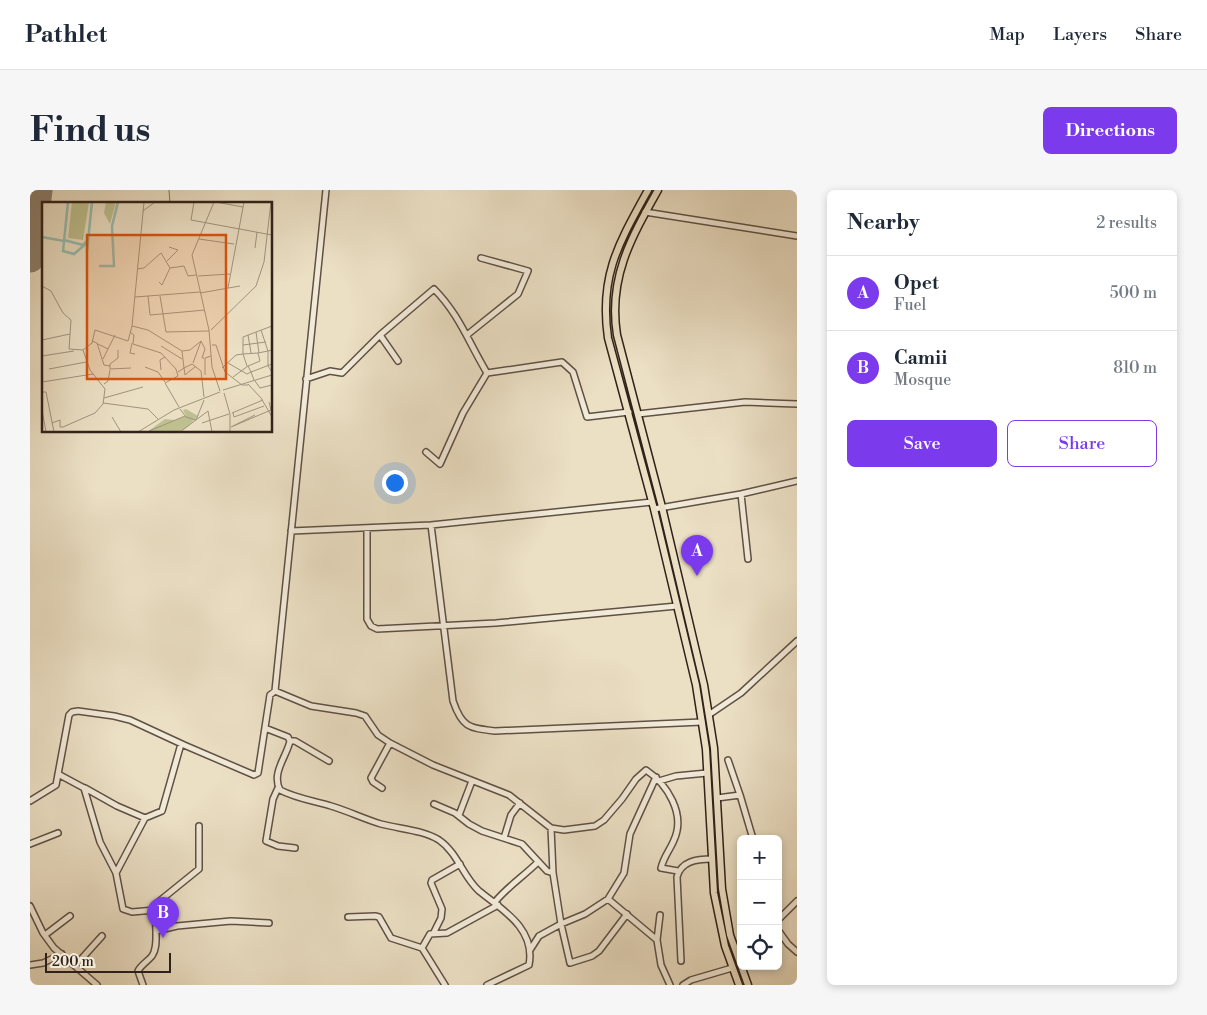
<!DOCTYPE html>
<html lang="en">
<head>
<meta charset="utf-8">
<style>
	:root { --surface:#fff; --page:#f6f6f7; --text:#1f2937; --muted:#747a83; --line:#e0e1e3; --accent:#7c3aed }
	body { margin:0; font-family:"Libre Bodoni",serif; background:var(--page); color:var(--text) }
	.controls { position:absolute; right:15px; bottom:15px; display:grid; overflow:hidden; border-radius:8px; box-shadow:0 2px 8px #0003 }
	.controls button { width:45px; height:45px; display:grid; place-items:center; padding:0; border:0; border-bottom:1px solid var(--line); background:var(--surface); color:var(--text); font:25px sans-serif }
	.scale { position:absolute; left:15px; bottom:12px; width:126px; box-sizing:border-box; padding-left:5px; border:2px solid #302219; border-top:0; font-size:14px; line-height:18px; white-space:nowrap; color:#302219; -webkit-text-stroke:4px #f2ead9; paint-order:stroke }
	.you { position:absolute; left:364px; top:292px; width:18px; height:18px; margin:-12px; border:4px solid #fff; border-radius:50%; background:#1a73e8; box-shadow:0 0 0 8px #1a73e833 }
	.badge { display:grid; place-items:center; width:32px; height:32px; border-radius:50%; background:var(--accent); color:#fff; font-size:16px; font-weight:700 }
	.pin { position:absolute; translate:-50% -41px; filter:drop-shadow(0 1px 2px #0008) }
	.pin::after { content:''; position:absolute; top:26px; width:18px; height:15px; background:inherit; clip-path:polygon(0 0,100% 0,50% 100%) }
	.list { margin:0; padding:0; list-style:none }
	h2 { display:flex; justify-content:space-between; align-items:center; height:65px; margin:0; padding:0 20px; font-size:21px }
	h2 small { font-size:16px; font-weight:400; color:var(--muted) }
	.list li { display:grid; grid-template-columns:32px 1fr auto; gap:15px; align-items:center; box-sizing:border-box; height:75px; padding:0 20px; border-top:1px solid var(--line) }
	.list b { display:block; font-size:19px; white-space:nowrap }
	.list p { margin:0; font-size:16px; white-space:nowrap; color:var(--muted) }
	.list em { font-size:16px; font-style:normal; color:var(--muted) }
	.actions { display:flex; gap:10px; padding:15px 20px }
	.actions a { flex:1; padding:11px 0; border:1px solid var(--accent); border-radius:8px; text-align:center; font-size:18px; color:var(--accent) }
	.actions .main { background:var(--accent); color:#fff }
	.icon { flex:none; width:28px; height:28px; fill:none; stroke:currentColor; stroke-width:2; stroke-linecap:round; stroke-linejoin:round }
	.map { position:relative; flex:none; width:767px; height:795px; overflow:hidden; border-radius:8px }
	header { display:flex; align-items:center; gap:30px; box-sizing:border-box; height:70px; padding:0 25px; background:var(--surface); border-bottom:1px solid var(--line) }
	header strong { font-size:24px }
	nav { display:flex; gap:28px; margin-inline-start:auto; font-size:18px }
	.intro { display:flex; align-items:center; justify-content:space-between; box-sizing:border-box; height:120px; padding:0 30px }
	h1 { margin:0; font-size:35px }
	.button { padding:12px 22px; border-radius:8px; background:var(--accent); color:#fff; font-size:18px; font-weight:700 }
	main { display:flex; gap:30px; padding:0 30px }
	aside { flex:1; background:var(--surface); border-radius:8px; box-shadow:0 2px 8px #0003 }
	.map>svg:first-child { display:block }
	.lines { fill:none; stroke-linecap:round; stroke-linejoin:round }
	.stream { stroke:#6e7f74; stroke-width:1 }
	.taxiway { stroke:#8e806e; stroke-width:11 }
	.runway { stroke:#8e806e; stroke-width:29 }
	.minor-casing { stroke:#5f5144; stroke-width:8 }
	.major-casing { stroke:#302219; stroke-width:9 }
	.minor { stroke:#f2ead9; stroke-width:5 }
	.major { stroke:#ebdfc4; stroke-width:6 }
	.inset-river { fill:none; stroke:#98bdb1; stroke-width:2.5 }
	.inset-road { fill:none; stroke:#a09380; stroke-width:1 }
	.view { fill:#d6540d; fill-opacity:0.15; stroke:#d6540d; stroke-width:2.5 }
	.inset-edge { fill:none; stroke:#302219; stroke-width:2.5 }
</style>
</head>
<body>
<header>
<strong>Pathlet</strong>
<nav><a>Map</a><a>Layers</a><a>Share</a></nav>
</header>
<div class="intro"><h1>Find us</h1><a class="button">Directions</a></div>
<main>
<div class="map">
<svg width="767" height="795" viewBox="0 0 767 795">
	<rect width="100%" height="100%" fill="#ebdfc4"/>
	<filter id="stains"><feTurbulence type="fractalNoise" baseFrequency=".004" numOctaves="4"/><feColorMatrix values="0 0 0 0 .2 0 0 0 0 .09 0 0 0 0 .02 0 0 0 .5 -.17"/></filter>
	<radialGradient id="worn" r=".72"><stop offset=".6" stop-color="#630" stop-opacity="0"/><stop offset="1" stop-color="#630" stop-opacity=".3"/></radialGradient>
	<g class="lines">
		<path class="stream" d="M139,0L140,14"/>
		<path class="taxiway" d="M0,40L4,28"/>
		<path class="runway" d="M0,68L8,0"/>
		<defs>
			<path id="minor" d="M615,22L767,46
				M350,145L368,171
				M437,145L488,104L498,81L451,68
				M276,189L300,181L312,183L350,145L404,99C429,124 439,153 457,183
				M608,224L715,212L767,214
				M396,262L410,274L433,223L457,183L532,172L543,182L557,227L599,222
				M711,304L718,369
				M624,319L711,304L767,291
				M401,335L423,511C432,537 438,538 465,541L672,532
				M337,338V429L341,436L347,439L466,433L647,416
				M261,341L401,335L622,312
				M245,501L296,0
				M680,524L711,503L767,451
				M235,538L258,547L260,551C257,566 241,583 250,600C265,608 284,611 301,616C318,621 334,629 351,634C370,639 393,640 409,650C428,663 433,687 449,701C473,720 506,739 499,775L457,795
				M260,551H265L299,571
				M698,570L710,605
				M28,584L54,598L70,652L86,683L93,719L102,722L125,720
				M629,591L646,586L677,583
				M55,598L87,616L115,628L86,683
				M248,598L243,609L236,651L248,656L265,658
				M352,598L343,592L341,588L360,553
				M687,608L710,605L723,649
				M0,611L26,595L39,525L42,522L48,521L84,526L100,530L154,555L224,585L228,583L240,505L245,501L281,516L326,523L335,526L348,545L360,553L403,575L479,605L521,638L534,640L565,636L574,630L592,609L606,589L616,580C637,594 656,624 644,650C640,660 634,666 631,678L648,681
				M404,614L425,623L439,634L452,641L492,654L517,681L523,683
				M429,625L442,591
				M115,628L132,621L151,554
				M169,636V679L127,713L125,718L126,741L147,736L201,731L239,733
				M521,638L523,683L531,734L555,724L578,709L627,750L631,775L640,795
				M474,648L481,625L490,613
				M0,654L28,643
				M578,709L594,683L600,644L626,587
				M465,712C477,697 494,686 508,672
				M0,716L13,743L24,758L67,795
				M318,727L345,726L349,727L361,748L392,758L415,795
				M748,730L767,711
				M748,740L758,754L767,762
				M404,742L411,728L412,719L401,693L402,690L430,674
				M15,745L40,726
				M627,750L630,725
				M392,758L400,744L417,743L468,715
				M500,760L509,746L531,734L540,773L562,766L569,761L597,724
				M651,771L647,687C651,671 667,669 682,669
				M0,775L13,773L32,764
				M45,776L72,746
				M113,795L108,781C111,775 117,772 122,766C127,759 126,749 126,741
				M653,795L661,790L702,778"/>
			<path id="major" d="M618,0C589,53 569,85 578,148L624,319L666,495L676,559L684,703L695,756L709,795
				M628,0C601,48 578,88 587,145L632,317L674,495L684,558L692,699L700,745L718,795"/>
		</defs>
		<use href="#minor" class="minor-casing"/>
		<use href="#major" class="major-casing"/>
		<use href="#minor" class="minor"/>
		<use href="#major" class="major"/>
	</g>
	<g transform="translate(12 12)">
		<rect width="230" height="230" fill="#ebdfc4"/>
		<path d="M30,0H47L41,38L26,36ZM64,0H74L68,22L62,11ZM144,207L156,214L145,225L137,230H105L123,217L133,218L144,214L141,208Z" fill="#bec08f"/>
		<path class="inset-river" d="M26,0L21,49L32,52L46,40M0,35L22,39M22,38L41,43L46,38M45,49L50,0M57,64H72L70,24L76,0"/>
		<path class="inset-road" d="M152,0L149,18L230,33M172,0L150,53L167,128L170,165L178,189M174,0L201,5M101,9L113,0M157,37L192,42M213,46L215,30M125,59L136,48L127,45M95,67L102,66L119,51L128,66M156,74L188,72M117,80L120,83L128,66L142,64L146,74L154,73M0,84L9,89L21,111L29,118L27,147L41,148L48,168L63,187L61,202L53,211L21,225H18V218L10,221M186,86L202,0M158,91L198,84M106,94L108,113L163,108M118,94L124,130L167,129M93,95L158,90M90,124L102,0M169,128L214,84L222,60L229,0M219,128L226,149L230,148M88,130L92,133L91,142L119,151L134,167L136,174L123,181L137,205M214,130L217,151M206,133L209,151M0,138L28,132M50,139L55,141L62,163L68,164M159,139L163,147L160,156H162M90,141L88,151L93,152M56,142L66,147L61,157M170,143H174L183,170L200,183H206M201,143L224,140M119,144L140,157M66,147L73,133M41,148L50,141L53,128L86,139L90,124L106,128L140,149L148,148L159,139M76,148V156L68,162V167L89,166M140,149L142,166L150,162L159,169L162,195M216,151L226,149V164L230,170M0,154L32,149M151,161L159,139M186,161L205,172L209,170L206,164L218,159L216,151L201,152L205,164M103,165L116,170L123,180M180,166L194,153L201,152V135L230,124M7,167L44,160M119,168L118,158L123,155M136,170L142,166L143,173L154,164M163,173V156L169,154M191,175L206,164M212,178L209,170L230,162M213,179L218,186L230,183M0,180L51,172M62,182L66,179L68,168M206,182L219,196L230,215M181,188L230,173M0,190H4L12,230M182,191L188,212V230M62,196L101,185M61,201L106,207L116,217M138,207L144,215L154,218L166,209L170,230M0,208L4,230M190,211L221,198M191,211L192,215L222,204M70,215L79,230M160,221L187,212M191,224L213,213M189,225L229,208L227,200M96,230L132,208L178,190M105,230L143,214M138,230L154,218L162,198"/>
		<path class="view" d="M45,33H184V177H45Z"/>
		<rect width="230" height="230" class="inset-edge"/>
	</g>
	<rect width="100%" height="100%" filter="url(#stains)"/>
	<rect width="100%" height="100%" fill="url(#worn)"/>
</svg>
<div class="controls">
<button>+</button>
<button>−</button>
<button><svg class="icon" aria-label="locate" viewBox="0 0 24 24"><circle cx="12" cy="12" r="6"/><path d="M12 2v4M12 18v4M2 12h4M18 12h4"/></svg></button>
</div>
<div class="scale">200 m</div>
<div class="you"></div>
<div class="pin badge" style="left:667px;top:386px">A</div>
<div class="pin badge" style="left:133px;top:748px">B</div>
</div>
<aside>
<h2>Nearby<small>2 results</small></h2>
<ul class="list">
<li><span class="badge">A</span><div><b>Opet</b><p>Fuel</p></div><em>500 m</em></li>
<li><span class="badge">B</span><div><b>Camii</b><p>Mosque</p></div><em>810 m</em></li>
</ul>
<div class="actions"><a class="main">Save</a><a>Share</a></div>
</aside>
</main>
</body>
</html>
